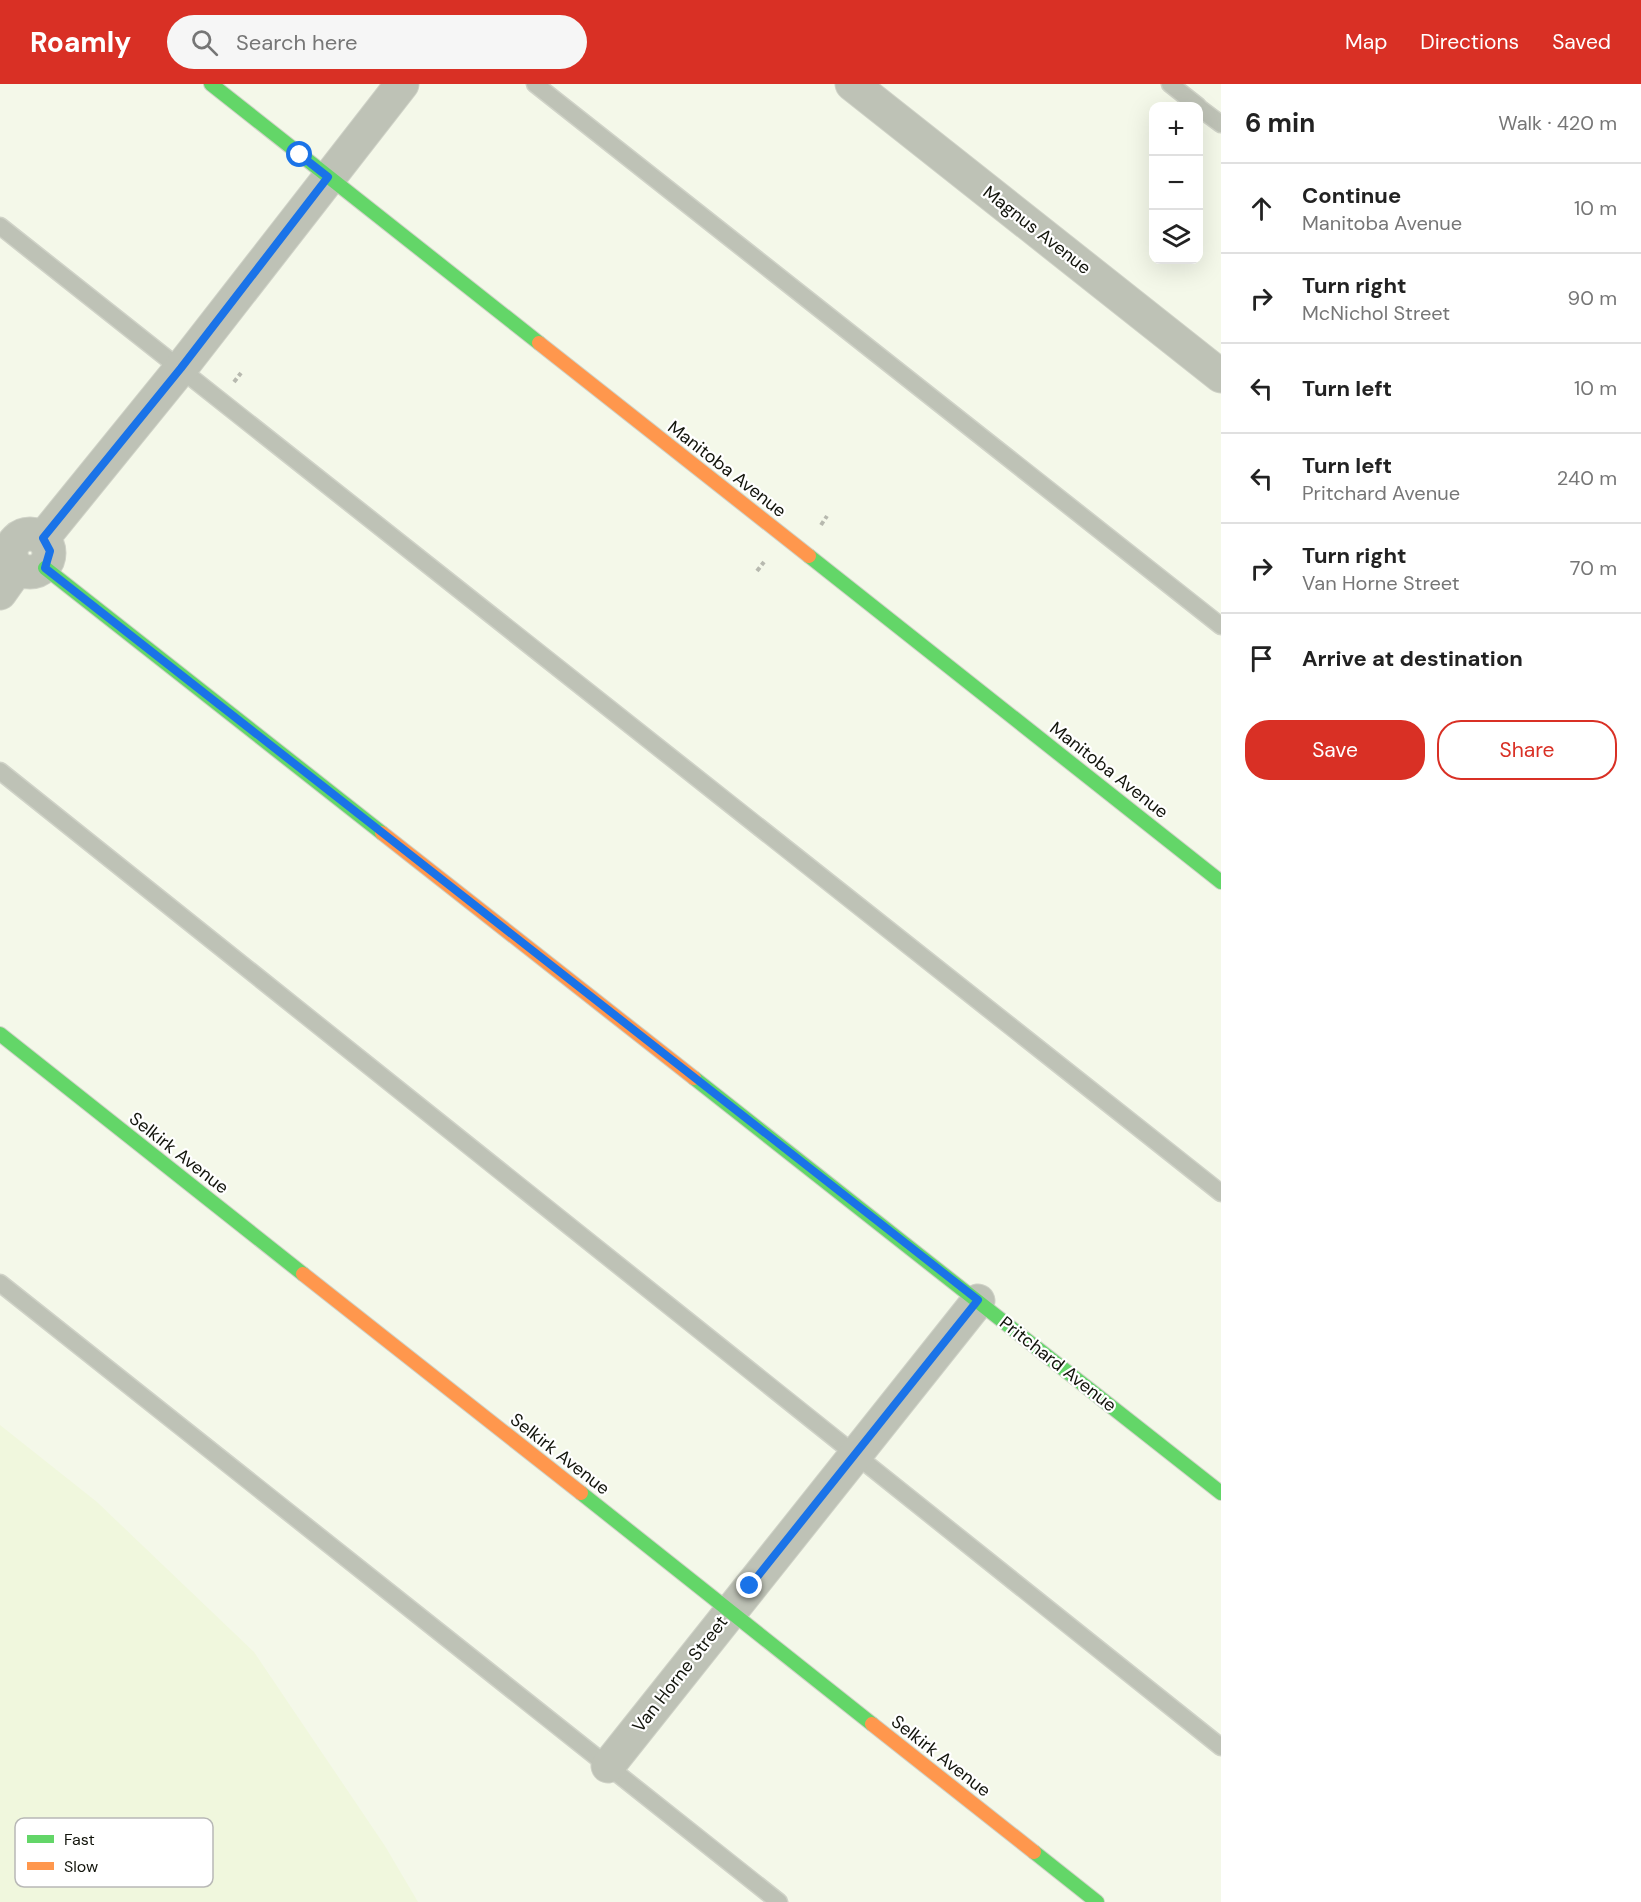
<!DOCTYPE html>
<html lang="en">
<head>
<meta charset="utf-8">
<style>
	:root { --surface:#fff; --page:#f6f6f6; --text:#222; --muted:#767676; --line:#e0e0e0; --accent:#d93025 }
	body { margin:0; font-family:"DM Sans",sans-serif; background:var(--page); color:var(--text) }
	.controls { position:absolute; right:18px; top:18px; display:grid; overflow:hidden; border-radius:12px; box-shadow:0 6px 24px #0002 }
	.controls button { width:54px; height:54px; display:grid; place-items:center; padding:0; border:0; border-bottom:2px solid var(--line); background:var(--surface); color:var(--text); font:30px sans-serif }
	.stop { position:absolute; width:18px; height:18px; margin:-14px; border:4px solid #1a73e8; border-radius:50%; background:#fff }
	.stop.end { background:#1a73e8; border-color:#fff; box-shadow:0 2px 6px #0008 }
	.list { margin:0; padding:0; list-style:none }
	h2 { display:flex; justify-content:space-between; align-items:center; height:78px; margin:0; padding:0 24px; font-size:26px }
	h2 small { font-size:20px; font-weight:400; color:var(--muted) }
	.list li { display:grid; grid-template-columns:39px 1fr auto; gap:18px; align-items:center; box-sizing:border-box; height:90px; padding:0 24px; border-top:2px solid var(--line) }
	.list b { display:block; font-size:22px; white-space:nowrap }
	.list p { margin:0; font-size:20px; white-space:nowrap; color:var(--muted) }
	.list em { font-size:20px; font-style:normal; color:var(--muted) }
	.actions { display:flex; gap:12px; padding:18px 24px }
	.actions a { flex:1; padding:14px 0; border:2px solid var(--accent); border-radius:24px; text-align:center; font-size:21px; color:var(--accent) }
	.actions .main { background:var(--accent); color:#fff }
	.icon { flex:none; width:33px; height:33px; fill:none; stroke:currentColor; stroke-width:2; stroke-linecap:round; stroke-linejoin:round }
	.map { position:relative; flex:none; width:1221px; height:1818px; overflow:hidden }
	header { display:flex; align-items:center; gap:36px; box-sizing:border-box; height:84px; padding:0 30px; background:var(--accent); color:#fff }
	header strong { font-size:28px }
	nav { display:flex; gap:33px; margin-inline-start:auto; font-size:21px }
	.search { width:420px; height:54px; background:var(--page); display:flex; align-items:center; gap:15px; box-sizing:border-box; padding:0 21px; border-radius:33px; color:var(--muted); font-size:22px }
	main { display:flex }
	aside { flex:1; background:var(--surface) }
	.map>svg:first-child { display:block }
	.built { fill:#f0f7dd }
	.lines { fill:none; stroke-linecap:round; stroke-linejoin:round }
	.lane-casing { stroke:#cfd2c7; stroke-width:19 }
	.street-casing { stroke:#cfd2c7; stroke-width:35 }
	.fast-casing { stroke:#cfd2c7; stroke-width:16 }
	.slow-casing { stroke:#cfd2c7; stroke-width:16 }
	.path { stroke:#b7b9af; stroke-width:4; stroke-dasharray:4.5 3; stroke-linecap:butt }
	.lane { stroke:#bec2b6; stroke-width:16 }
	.street { stroke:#bec2b6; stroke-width:33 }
	.fast { stroke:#63d668; stroke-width:14 }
	.slow { stroke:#ff974d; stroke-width:14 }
	.route { stroke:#1a73e8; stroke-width:8 }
	.labels { text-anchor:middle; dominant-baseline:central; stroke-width:4.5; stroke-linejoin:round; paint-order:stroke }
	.street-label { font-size:18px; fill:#12140b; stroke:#fff }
	.key { fill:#fff; stroke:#b8b8b6; stroke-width:1.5 }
	.key-label { font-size:16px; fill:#12140b }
</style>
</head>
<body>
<header>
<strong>Roamly</strong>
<div class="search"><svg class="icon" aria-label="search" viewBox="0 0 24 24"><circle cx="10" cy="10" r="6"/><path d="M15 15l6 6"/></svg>Search here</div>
<nav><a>Map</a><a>Directions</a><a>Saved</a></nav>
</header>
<main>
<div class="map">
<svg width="1221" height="1818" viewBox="0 0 1221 1818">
	<rect width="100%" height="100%" fill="#f4f8e9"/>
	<path class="built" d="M0,1341L97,1418L254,1568L385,1762L418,1818H0Z"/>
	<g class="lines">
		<defs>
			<path id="lane" d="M535,0L1221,542
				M1170,0L1198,22
				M1198,23L1221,40
				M0,142L1221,1109
				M0,687L1221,1663
				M0,1199L779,1818"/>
			<path id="street" d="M852,0L1221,292
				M11 469a19 19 0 1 1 38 0a19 19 0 1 1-38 0Z
				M43,454L181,284L402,0
				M0,509L17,485
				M608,1682L978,1217"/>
			<path id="fast" d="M211,0L539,259
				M809,472L1221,798
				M45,484L382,749
				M0,950L303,1190
				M694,994L1221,1409
				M581,1409L872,1640
				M1034,1768L1097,1818"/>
			<path id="slow" d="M539,259L809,472
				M382,749L694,994
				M303,1190L581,1409
				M872,1640L1034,1768"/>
		</defs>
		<use href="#lane" class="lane-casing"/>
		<use href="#street" class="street-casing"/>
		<use href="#fast" class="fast-casing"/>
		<use href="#slow" class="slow-casing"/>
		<path class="path" d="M234,298L241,289
			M821,441L827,432
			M757,487L764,478"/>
		<use href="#lane" class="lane"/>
		<use href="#street" class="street"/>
		<use href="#fast" class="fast"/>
		<use href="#slow" class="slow"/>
	</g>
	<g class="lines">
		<path class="route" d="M300,71L328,93L181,284L43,454L50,467L45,484L978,1216L750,1502"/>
	</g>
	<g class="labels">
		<g class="street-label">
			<text transform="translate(1037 146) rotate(38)">Magnus Avenue</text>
			<text transform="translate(727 385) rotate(38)">Manitoba Avenue</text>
			<text transform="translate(1109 686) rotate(38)">Manitoba Avenue</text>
			<text transform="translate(179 1069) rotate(38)">Selkirk Avenue</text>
			<text transform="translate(1058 1280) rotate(38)">Pritchard Avenue</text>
			<text transform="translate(560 1370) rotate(38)">Selkirk Avenue</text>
			<text transform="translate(680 1590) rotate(-52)">Van Horne Street</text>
			<text transform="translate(941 1672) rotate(38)">Selkirk Avenue</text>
		</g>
	</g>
	<rect x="15" y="1734" width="198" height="69" rx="9" class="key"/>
	<rect x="27" y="1751" width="27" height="8" fill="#63d668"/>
	<rect x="27" y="1778" width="27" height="8" fill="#ff974d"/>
	<g class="key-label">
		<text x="64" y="1761">Fast</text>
		<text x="64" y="1788">Slow</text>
	</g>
</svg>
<div class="controls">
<button>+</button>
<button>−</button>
<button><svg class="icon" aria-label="layers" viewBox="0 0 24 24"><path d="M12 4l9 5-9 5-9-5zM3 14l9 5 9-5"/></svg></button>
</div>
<div class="stop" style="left:300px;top:71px"></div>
<div class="stop end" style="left:750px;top:1502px"></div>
</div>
<aside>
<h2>6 min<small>Walk · 420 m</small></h2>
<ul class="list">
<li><svg class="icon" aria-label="ahead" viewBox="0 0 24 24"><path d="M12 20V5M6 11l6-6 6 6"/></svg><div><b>Continue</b><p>Manitoba Avenue</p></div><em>10 m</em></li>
<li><svg class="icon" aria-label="right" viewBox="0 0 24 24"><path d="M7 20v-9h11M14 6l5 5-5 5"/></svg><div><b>Turn right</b><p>McNichol Street</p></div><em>90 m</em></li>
<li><svg class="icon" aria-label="left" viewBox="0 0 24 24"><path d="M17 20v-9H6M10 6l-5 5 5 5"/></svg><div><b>Turn left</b></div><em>10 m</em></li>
<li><svg class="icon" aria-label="left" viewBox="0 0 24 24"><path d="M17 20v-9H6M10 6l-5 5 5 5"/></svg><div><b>Turn left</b><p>Pritchard Avenue</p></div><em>240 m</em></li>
<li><svg class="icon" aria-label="right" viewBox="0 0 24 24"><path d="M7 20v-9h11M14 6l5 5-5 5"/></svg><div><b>Turn right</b><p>Van Horne Street</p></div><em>70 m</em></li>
<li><svg class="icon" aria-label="arrive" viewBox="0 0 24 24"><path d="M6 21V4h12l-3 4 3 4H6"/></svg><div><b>Arrive at destination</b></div></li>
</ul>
<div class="actions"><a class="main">Save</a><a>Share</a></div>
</aside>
</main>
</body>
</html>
